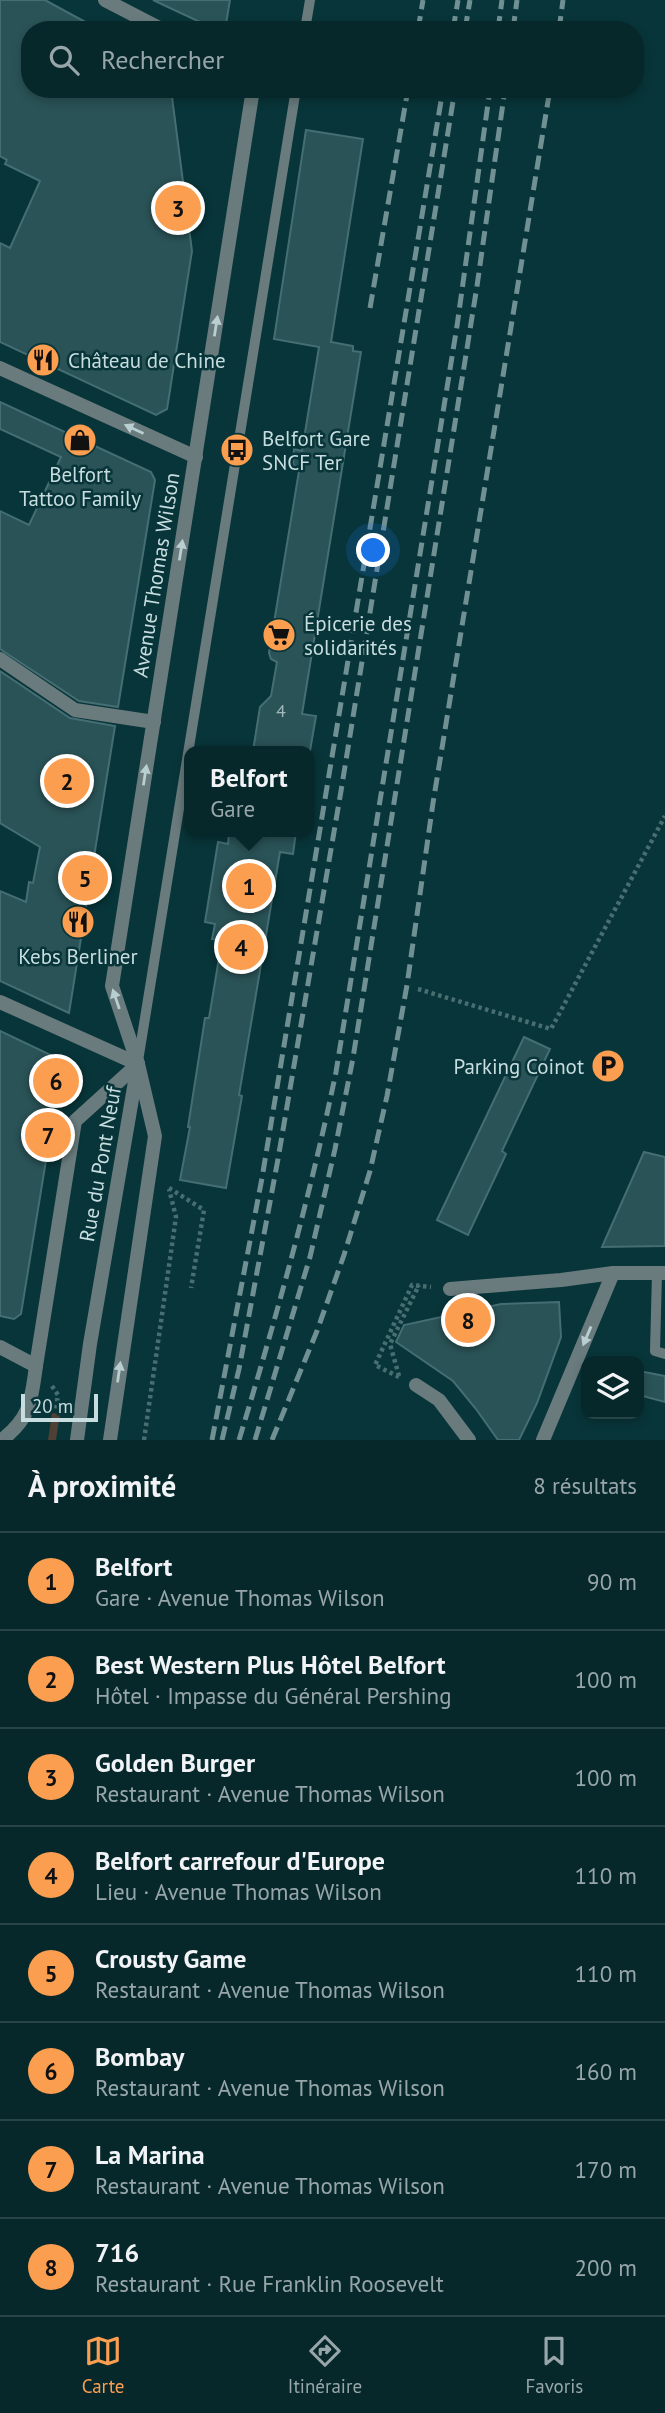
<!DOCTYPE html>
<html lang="fr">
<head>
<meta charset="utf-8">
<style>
	:root { --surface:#06282b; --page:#0f3033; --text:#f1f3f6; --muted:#98a6a9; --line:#274447; --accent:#fb9e50 }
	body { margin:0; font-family:"PT Sans",sans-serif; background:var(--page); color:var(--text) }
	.controls { position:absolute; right:21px; bottom:21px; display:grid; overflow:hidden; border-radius:14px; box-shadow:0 4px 10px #0003 }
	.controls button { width:63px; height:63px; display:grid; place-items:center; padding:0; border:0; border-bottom:2px solid var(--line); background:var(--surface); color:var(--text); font:35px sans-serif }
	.scale { position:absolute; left:21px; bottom:18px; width:77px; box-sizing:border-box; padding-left:7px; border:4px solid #c7dddf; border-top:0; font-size:19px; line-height:24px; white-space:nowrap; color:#c7dddf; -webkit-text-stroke:5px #083539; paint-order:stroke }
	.you { position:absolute; left:374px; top:551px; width:24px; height:24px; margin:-18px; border:5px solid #fff; border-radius:50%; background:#1a73e8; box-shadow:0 0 0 10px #1a73e833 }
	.badge { display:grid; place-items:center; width:46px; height:46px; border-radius:50%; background:var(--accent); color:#111; font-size:23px; font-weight:700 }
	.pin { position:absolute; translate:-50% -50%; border:4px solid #fff; box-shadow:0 2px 7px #0006 }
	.popup { position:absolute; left:184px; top:746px; width:130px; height:91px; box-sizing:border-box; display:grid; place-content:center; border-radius:14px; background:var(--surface); filter:drop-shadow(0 2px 5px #0005); font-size:23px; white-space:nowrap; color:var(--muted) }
	.popup b { font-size:26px; color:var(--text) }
	.popup::after { content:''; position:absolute; left:50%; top:100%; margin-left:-14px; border:14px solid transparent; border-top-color:var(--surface) }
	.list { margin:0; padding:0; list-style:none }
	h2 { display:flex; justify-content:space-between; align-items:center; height:91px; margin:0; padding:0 28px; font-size:30px }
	h2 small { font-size:23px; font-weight:400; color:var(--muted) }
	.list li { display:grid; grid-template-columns:46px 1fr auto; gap:21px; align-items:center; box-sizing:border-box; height:98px; padding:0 28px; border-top:2px solid var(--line) }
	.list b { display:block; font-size:26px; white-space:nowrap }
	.list p { margin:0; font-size:23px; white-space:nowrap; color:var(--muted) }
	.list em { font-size:23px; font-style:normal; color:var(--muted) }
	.icon { flex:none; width:38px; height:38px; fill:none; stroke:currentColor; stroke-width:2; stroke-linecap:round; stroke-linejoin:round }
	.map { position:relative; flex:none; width:665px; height:1440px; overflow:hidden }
	.search { position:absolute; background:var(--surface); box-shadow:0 4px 10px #0003; left:21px; right:21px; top:21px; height:77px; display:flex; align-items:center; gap:18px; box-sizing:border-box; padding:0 24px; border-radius:28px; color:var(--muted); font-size:26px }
	.sheet { height:875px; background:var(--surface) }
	nav { display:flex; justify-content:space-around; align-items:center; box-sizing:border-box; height:98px; border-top:2px solid var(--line); background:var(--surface); font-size:19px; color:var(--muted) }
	nav a { display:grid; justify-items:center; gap:4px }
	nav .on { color:var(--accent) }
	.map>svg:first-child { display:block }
	.green { fill:#4e4035 }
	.building { fill:#2a5357; stroke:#446e73; stroke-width:2 }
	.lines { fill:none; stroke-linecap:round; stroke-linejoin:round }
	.path { stroke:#486e71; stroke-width:4.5; stroke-dasharray:3.5 3.5; stroke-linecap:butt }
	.service { stroke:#697b7d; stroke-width:10 }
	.pedestrian { stroke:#697b7d; stroke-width:14 }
	.minor { stroke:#697b7d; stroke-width:14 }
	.tertiary { stroke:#697b7d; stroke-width:14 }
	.rail { stroke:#709093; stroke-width:5; stroke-dasharray:14 7; stroke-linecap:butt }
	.oneway { fill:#b9ced0 }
	.labels { text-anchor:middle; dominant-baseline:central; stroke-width:5; stroke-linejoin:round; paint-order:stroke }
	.number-label { font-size:18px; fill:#a0babd }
	.poi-label { font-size:21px; fill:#c7dddf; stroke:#083539; text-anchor:start }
	.street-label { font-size:21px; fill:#c7dddf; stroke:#083539 }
</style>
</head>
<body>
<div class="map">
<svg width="665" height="1440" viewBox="0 0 665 1440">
	<rect width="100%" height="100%" fill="#083539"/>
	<path class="green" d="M52,1413L60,1414L56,1440H48Z"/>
	<path class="building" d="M0,0H45L100,30H30V89H171L192,251L167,409L156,415L0,342V243L10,248L40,181L5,164L7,160L0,156Z
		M153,0H230L225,30H217Z
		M306,130L363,139L331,342L353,346V351L361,352L302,714L316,716L310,751H253L260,707L271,696L277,662L271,659L269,653L299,471L293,464L294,449L302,451L319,347L274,339Z
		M0,402L151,472L155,480L118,707L79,701L0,649V511L29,525L61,457L0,429Z
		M0,671L70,718L115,726L69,1013L0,981V891L26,902L29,882L33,883L40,847L0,823Z
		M229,832H296L293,854L280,852L239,1095L242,1096L226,1188L180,1180L190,1127H188L203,1031L205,1018H209L222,940L212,939L215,924L205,922L218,842L228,844Z
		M0,1031L55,1057L59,1061L61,1067L52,1118L64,1120L58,1155L47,1154L21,1314L14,1319L0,1316Z
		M524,1037L550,1049L502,1151L506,1154L468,1235L437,1220Z
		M644,1152L665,1157V1246L602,1247Z
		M559,1302L561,1337L537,1403L519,1440H498L476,1409L453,1381L396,1342L404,1325L501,1304Z
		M639,1371L665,1376V1402L639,1395Z"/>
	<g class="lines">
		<path class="path" d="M418,989L551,1029L665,816
			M169,1188L204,1210L191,1288
			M399,1376L390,1344L419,1285
			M399,1377L375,1365L412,1285L431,1287
			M52,1386L58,1395L56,1409H61
			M144,1440L176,1217L169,1189"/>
		<path class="service" d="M305,30L310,0
			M138,1061L296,89
			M657,1273L655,1351L665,1354"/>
		<path class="pedestrian" d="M36,1366L75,1121L138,1064"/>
		<path class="minor" d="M0,368L196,457
			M0,659L75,710L154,722
			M0,1002L138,1064L90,1344L77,1440
			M450,1289L561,1280L613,1273H665
			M0,1347L36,1366C31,1401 31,1417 2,1440
			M416,1385L439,1400L469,1440
			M543,1440L613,1273"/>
		<path class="tertiary" d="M105,0L163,30
			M110,1440L155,1136L138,1064L112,986L253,89"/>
		<path class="rail" d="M418,30L423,0
			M453,30L458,0
			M465,30L470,0
			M498,30L502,0
			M513,30L517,0
			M559,30L563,0
			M370,308L408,89
			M212,1440L262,1178L443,89
			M222,1440L239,1369L278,1159L341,791L455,89
			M239,1440C276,1318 310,1197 336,1072L457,326L490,89
			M255,1440L310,1257L335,1149L353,1058L477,286L505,89
			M272,1440L317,1331L344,1255L370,1171L387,1096L407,985L433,803L550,89"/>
	</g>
	<defs><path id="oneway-solid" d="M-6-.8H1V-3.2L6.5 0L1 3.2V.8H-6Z" transform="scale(1.75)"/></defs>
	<g class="oneway">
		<use href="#oneway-solid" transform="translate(216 326) rotate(-81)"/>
		<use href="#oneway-solid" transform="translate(134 429) rotate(-155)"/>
		<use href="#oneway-solid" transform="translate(181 550) rotate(-81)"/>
		<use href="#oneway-solid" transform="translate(145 775) rotate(-81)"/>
		<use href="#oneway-solid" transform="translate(116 999) rotate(-109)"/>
		<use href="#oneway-solid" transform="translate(587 1336) rotate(113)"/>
		<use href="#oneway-solid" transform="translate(119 1372) rotate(-82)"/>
	</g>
	<defs>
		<symbol id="restaurant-disc" viewBox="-11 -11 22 22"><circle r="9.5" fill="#fb9e50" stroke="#083539"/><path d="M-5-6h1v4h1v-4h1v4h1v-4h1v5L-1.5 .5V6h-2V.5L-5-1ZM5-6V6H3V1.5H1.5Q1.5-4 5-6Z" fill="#111"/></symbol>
		<symbol id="shop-disc" viewBox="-11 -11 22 22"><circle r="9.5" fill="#fb9e50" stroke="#083539"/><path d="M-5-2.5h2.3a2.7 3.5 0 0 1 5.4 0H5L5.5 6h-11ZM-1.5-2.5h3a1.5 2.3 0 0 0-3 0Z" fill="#111"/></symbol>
		<symbol id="bus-disc" viewBox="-11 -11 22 22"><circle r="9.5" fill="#fb9e50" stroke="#083539"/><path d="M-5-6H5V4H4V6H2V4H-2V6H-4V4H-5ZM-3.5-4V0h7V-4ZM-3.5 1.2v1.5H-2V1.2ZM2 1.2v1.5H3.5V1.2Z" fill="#111"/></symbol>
		<symbol id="supermarket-disc" viewBox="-11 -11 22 22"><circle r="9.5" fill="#fb9e50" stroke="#083539"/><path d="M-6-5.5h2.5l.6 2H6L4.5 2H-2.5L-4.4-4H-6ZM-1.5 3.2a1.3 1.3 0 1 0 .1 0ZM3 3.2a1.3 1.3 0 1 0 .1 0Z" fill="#111"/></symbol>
		<symbol id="parking-disc" viewBox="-11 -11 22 22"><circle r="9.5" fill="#fb9e50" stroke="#083539"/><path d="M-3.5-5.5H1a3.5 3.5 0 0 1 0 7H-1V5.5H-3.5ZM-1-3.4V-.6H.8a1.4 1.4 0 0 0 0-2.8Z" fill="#111"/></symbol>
	</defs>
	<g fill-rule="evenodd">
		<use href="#restaurant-disc" x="24" y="341" width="38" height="38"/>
		<use href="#shop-disc" x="61" y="421" width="38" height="38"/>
		<use href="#bus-disc" x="218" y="431" width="38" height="38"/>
		<use href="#supermarket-disc" x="260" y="616" width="38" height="38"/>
		<use href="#restaurant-disc" x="59" y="903" width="38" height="38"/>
		<use href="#parking-disc" x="589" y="1047" width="38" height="38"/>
	</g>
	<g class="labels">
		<g class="number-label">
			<text x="281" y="710">4</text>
		</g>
		<g class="poi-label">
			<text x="68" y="360">Château de Chine</text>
			<text x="262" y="438">Belfort Gare<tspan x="262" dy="24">SNCF Ter</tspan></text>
			<text x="80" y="474" text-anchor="middle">Belfort<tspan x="80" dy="24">Tattoo Family</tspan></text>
			<text x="304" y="623">Épicerie des<tspan x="304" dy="24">solidarités</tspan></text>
			<text x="78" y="956" text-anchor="middle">Kebs Berliner</text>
			<text x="584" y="1066" text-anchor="end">Parking Coinot</text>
		</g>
		<g class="street-label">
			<text transform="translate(156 575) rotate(-81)">Avenue Thomas Wilson</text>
			<text transform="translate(100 1164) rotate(-80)">Rue du Pont Neuf</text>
		</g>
	</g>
</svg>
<div class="controls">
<button><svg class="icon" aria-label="layers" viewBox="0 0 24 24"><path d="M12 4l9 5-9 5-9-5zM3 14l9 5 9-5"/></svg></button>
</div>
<div class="scale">20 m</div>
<div class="you"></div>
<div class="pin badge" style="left:249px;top:886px">1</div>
<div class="popup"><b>Belfort</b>Gare</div>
<div class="pin badge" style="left:67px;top:781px">2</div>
<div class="pin badge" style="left:178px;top:208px">3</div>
<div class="pin badge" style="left:241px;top:947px">4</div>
<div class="pin badge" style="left:85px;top:878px">5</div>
<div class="pin badge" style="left:56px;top:1081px">6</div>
<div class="pin badge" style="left:48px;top:1135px">7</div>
<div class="pin badge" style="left:468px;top:1320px">8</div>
<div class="search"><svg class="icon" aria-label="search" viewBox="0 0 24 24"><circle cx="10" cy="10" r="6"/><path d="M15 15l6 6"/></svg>Rechercher</div>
</div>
<section class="sheet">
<h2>À proximité<small>8 résultats</small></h2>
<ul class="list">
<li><span class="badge">1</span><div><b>Belfort</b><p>Gare · Avenue Thomas Wilson</p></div><em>90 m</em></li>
<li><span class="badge">2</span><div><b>Best Western Plus Hôtel Belfort</b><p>Hôtel · Impasse du Général Pershing</p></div><em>100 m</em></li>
<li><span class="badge">3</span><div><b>Golden Burger</b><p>Restaurant · Avenue Thomas Wilson</p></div><em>100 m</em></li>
<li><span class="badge">4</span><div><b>Belfort carrefour d'Europe</b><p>Lieu · Avenue Thomas Wilson</p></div><em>110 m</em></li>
<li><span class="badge">5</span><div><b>Crousty Game</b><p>Restaurant · Avenue Thomas Wilson</p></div><em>110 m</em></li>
<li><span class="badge">6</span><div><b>Bombay</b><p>Restaurant · Avenue Thomas Wilson</p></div><em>160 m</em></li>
<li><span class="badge">7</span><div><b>La Marina</b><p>Restaurant · Avenue Thomas Wilson</p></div><em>170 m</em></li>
<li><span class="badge">8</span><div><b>716</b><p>Restaurant · Rue Franklin Roosevelt</p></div><em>200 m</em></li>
</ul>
</section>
<nav>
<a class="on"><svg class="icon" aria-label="map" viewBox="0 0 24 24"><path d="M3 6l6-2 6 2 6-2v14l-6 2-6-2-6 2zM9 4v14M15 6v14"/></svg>Carte</a>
<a><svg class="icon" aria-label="directions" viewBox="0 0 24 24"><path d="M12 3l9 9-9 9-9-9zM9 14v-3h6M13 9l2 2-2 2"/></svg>Itinéraire</a>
<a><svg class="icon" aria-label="saved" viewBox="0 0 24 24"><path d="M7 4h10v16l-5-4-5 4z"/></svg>Favoris</a>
</nav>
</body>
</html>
